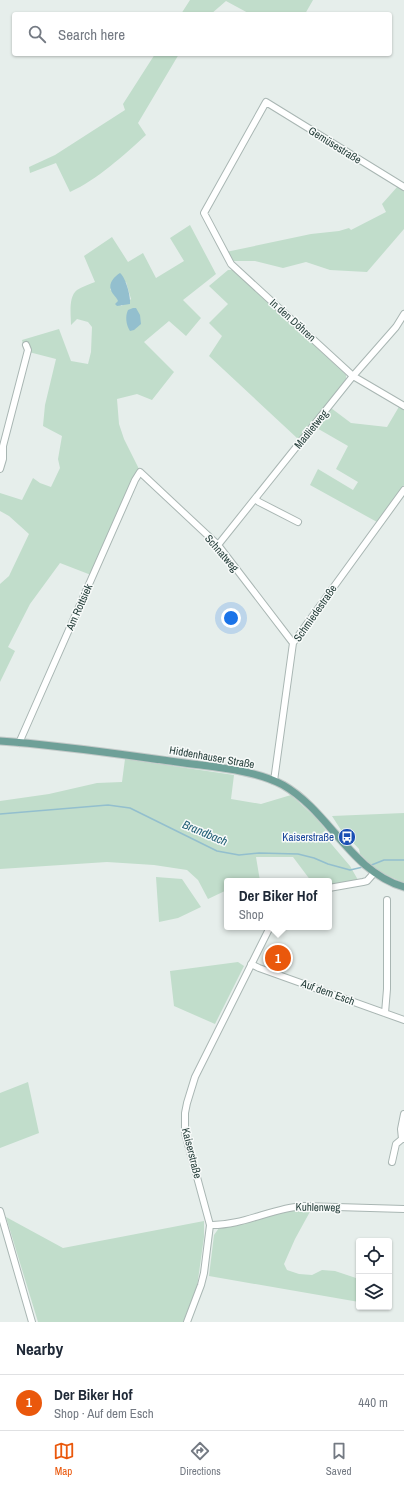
<!DOCTYPE html>
<html lang="en">
<head>
<meta charset="utf-8">
<style>
	:root { --surface:#fff; --page:#f2f2f3; --text:#1f2937; --muted:#747a83; --line:#e0e1e3; --accent:#ea580c }
	body { margin:0; font-family:"Archivo Narrow",sans-serif; background:var(--page); color:var(--text) }
	.controls { position:absolute; right:12px; bottom:12px; display:grid; overflow:hidden; border-radius:4px; box-shadow:0 1px 3px #0004 }
	.controls button { width:36px; height:36px; display:grid; place-items:center; padding:0; border:0; border-bottom:1px solid var(--line); background:var(--surface); color:var(--text); font:20px sans-serif }
	.you { position:absolute; left:231px; top:618px; width:14px; height:14px; margin:-10px; border:3px solid #fff; border-radius:50%; background:#1a73e8; box-shadow:0 0 0 6px #1a73e833 }
	.badge { display:grid; place-items:center; width:26px; height:26px; border-radius:50%; background:var(--accent); color:#fff; font-size:13px; font-weight:700 }
	.pin { position:absolute; translate:-50% -50%; border:2px solid #fff; box-shadow:0 1px 4px #0006 }
	.popup { position:absolute; left:224px; top:878px; width:108px; height:52px; box-sizing:border-box; display:grid; place-content:center; border-radius:4px; background:var(--surface); filter:drop-shadow(0 1px 3px #0005); font-size:13px; white-space:nowrap; color:var(--muted) }
	.popup b { font-size:15px; color:var(--text) }
	.popup::after { content:''; position:absolute; left:50%; top:100%; margin-left:-8px; border:8px solid transparent; border-top-color:var(--surface) }
	.list { margin:0; padding:0; list-style:none }
	h2 { display:flex; justify-content:space-between; align-items:center; height:52px; margin:0; padding:0 16px; font-size:17px }
	h2 small { font-size:13px; font-weight:400; color:var(--muted) }
	.list li { display:grid; grid-template-columns:26px 1fr auto; gap:12px; align-items:center; box-sizing:border-box; height:56px; padding:0 16px; border-top:1px solid var(--line) }
	.list b { display:block; font-size:15px; white-space:nowrap }
	.list p { margin:0; font-size:13px; white-space:nowrap; color:var(--muted) }
	.list em { font-size:13px; font-style:normal; color:var(--muted) }
	.icon { flex:none; width:22px; height:22px; fill:none; stroke:currentColor; stroke-width:2; stroke-linecap:round; stroke-linejoin:round }
	.map { position:relative; flex:none; width:404px; height:1322px; overflow:hidden }
	.search { position:absolute; background:var(--surface); box-shadow:0 1px 3px #0004; left:12px; right:12px; top:12px; height:44px; display:flex; align-items:center; gap:10px; box-sizing:border-box; padding:0 14px; border-radius:4px; color:var(--muted); font-size:15px }
	.sheet { height:108px; background:var(--surface) }
	nav { display:flex; justify-content:space-around; align-items:center; box-sizing:border-box; height:56px; border-top:1px solid var(--line); background:var(--surface); font-size:11px; color:var(--muted) }
	nav a { display:grid; justify-items:center; gap:2px }
	nav .on { color:var(--accent) }
	.map>svg:first-child { display:block }
	.green { fill:#c1ddcb; fill-rule:evenodd }
	.water { fill:#93bfce }
	.lines { fill:none; stroke-linecap:round; stroke-linejoin:round }
	.stream { stroke:#93bfce; stroke-width:1.5 }
	.minor-casing { stroke:#a9b6b3; stroke-width:8 }
	.major-casing { stroke:#c2c9c8; stroke-width:9 }
	.minor { stroke:#fff; stroke-width:6 }
	.major { stroke:#6ea098; stroke-width:7 }
	.labels { text-anchor:middle; dominant-baseline:central; stroke-width:3; stroke-linejoin:round; paint-order:stroke }
	.street-label { font-size:11px; fill:#263f3b; stroke:#f7faf9 }
	.transit-label { font-size:11px; fill:#164399; stroke:#f7faf9; text-anchor:end }
	.water-label { font-size:12px; font-style:italic; fill:#246077; stroke:#f7faf9 }
</style>
</head>
<body>
<div class="map">
<svg width="404" height="1322" viewBox="0 0 404 1322">
	<rect width="100%" height="100%" fill="#e6eeeb"/>
	<path class="green" d="M190,0H313L305,14H250L226,1L211,14H181Z
		M155,54H179L138,123L146,135C124,155 97,180 70,192L56,163L30,173L29,167L55,155L125,110L123,104Z
		M398,186L404,189V229L367,272L330,270L306,262L283,268L255,261H232L226,252L311,234L339,231L349,228L351,230L386,212L382,204Z
		M190,225L216,274L183,300L201,318L186,336L169,321L144,342L174,372L152,400L137,394L117,399L119,424L124,439L139,469L91,575L60,563L30,604L8,647L15,651L0,682V584L9,576L29,534L9,516L0,511V493L22,500L33,478L40,483L51,487L60,468L58,459L62,436L43,426L45,405L56,359L25,351L22,340L59,329L71,361L88,364L91,352L92,327L88,322L77,319L71,325C71,315 68,297 77,290C82,287 89,284 95,282L84,256L112,237L128,262L143,253L156,278L184,261L170,238ZM126,282L131,299L125,304L121,306L116,296L110,289Z
		M228,270H233L346,375V379L300,439L297,438L209,356L222,336L209,323L228,304L209,286Z
		M400,405L404,408V485L377,522L310,485L318,469L353,490L358,482L336,469L348,446L315,427L331,408L351,423L387,427Z
		M125,759L234,775L231,799L261,804L291,795L315,817L326,830L322,833L350,866L358,880L329,885V881H311L293,857H256L260,881H227V890L208,899L198,880L187,870L154,865L107,862L0,869V801L49,794L97,783L122,782Z
		M404,813V883L384,874L373,867L360,854L359,849L341,830L332,816Z
		M156,877L182,879L201,907L178,918L159,922Z
		M238,962L244,966L215,1024L174,1006L170,971Z
		M28,1082L39,1133L0,1148V1093Z
		M312,1208L295,1239L284,1264L287,1270L299,1274L312,1275L322,1270L335,1271L359,1279V1302L209,1276L214,1235L219,1228L294,1209Z
		M6,1217L63,1248L204,1221V1237L197,1287L183,1322H38Z"/>
	<path class="water" d="M120,273C126,278 131,297 130,304L117,306L115,304L118,301C116,296 112,294 111,290C108,283 115,276 120,273Z
		M133,308H136L140,315L141,324L134,330L130,331C126,325 125,316 128,310Z"/>
	<g class="lines">
		<path class="stream" d="M0,814L108,805L130,808L217,851L239,855L259,853L298,854L314,858L328,864L350,870L363,867
			M369,866L384,860H404"/>
		<defs>
			<path id="minor" d="M404,187L266,102L204,213L231,264L353,376L404,406
				M0,469L3,459V446L28,350L26,345
				M255,499L259,502L298,522
				M218,545L353,376L396,327L404,314
				M19,743L135,480L140,472L218,545L293,643
				M274,781L293,643L404,490
				M329,888L363,882L367,881L374,873
				M251,964L259,968L404,1020
				M385,1013L387,989V900
				M404,1114L401,1129L402,1139H404
				M392,1162L396,1144L402,1139
				M0,1211L32,1322
				M210,1225C242,1226 272,1208 303,1206L404,1209
				M187,1322L201,1285L204,1273L210,1225L185,1133V1113L187,1103L195,1077L270,927"/>
			<path id="major" d="M0,741C59,745 118,754 177,762C211,767 253,769 283,785C330,812 350,871 404,887"/>
		</defs>
		<use href="#minor" class="minor-casing"/>
		<use href="#major" class="major-casing"/>
		<use href="#minor" class="minor"/>
		<use href="#major" class="major"/>
	</g>
	<defs>
		<symbol id="bus-disc" viewBox="-11 -11 22 22"><circle r="9.5" fill="#1a4fb4" stroke="#f7faf9"/><path d="M-5-6H5V4H4V6H2V4H-2V6H-4V4H-5ZM-3.5-4V0h7V-4ZM-3.5 1.2v1.5H-2V1.2ZM2 1.2v1.5H3.5V1.2Z" fill="#fff"/></symbol>
	</defs>
	<g fill-rule="evenodd">
		<use href="#bus-disc" x="337" y="827" width="20" height="20"/>
	</g>
	<g class="labels">
		<g class="street-label">
			<text transform="translate(335 145) rotate(32)">Gemüsestraße</text>
			<text transform="translate(293 320) rotate(42)">In den Döhren</text>
			<text transform="translate(311 429) rotate(-51)">Madlietweg</text>
			<text transform="translate(222 553) rotate(49)">Schnatweg</text>
			<text transform="translate(79 607) rotate(-66)">Am Rottsiek</text>
			<text transform="translate(315 613) rotate(-55)">Schmiedestraße</text>
			<text transform="translate(212 757) rotate(10)">Hiddenhauser Straße</text>
			<text transform="translate(328 992) rotate(20)">Auf dem Esch</text>
			<text transform="translate(192 1153) rotate(76)">Kaiserstraße</text>
			<text transform="translate(318 1207) rotate(1)">Kuhlenweg</text>
		</g>
		<g class="transit-label">
			<text x="334" y="837">Kaiserstraße</text>
		</g>
		<g class="water-label">
			<text transform="translate(205 833) rotate(23)">Brandbach</text>
		</g>
	</g>
</svg>
<div class="controls">
<button><svg class="icon" aria-label="locate" viewBox="0 0 24 24"><circle cx="12" cy="12" r="6"/><path d="M12 2v4M12 18v4M2 12h4M18 12h4"/></svg></button>
<button><svg class="icon" aria-label="layers" viewBox="0 0 24 24"><path d="M12 4l9 5-9 5-9-5zM3 14l9 5 9-5"/></svg></button>
</div>
<div class="you"></div>
<div class="pin badge" style="left:278px;top:958px">1</div>
<div class="popup"><b>Der Biker Hof</b>Shop</div>
<div class="search"><svg class="icon" aria-label="search" viewBox="0 0 24 24"><circle cx="10" cy="10" r="6"/><path d="M15 15l6 6"/></svg>Search here</div>
</div>
<section class="sheet">
<h2>Nearby<small></small></h2>
<ul class="list">
<li><span class="badge">1</span><div><b>Der Biker Hof</b><p>Shop · Auf dem Esch</p></div><em>440 m</em></li>
</ul>
</section>
<nav>
<a class="on"><svg class="icon" aria-label="map" viewBox="0 0 24 24"><path d="M3 6l6-2 6 2 6-2v14l-6 2-6-2-6 2zM9 4v14M15 6v14"/></svg>Map</a>
<a><svg class="icon" aria-label="directions" viewBox="0 0 24 24"><path d="M12 3l9 9-9 9-9-9zM9 14v-3h6M13 9l2 2-2 2"/></svg>Directions</a>
<a><svg class="icon" aria-label="saved" viewBox="0 0 24 24"><path d="M7 4h10v16l-5-4-5 4z"/></svg>Saved</a>
</nav>
</body>
</html>
